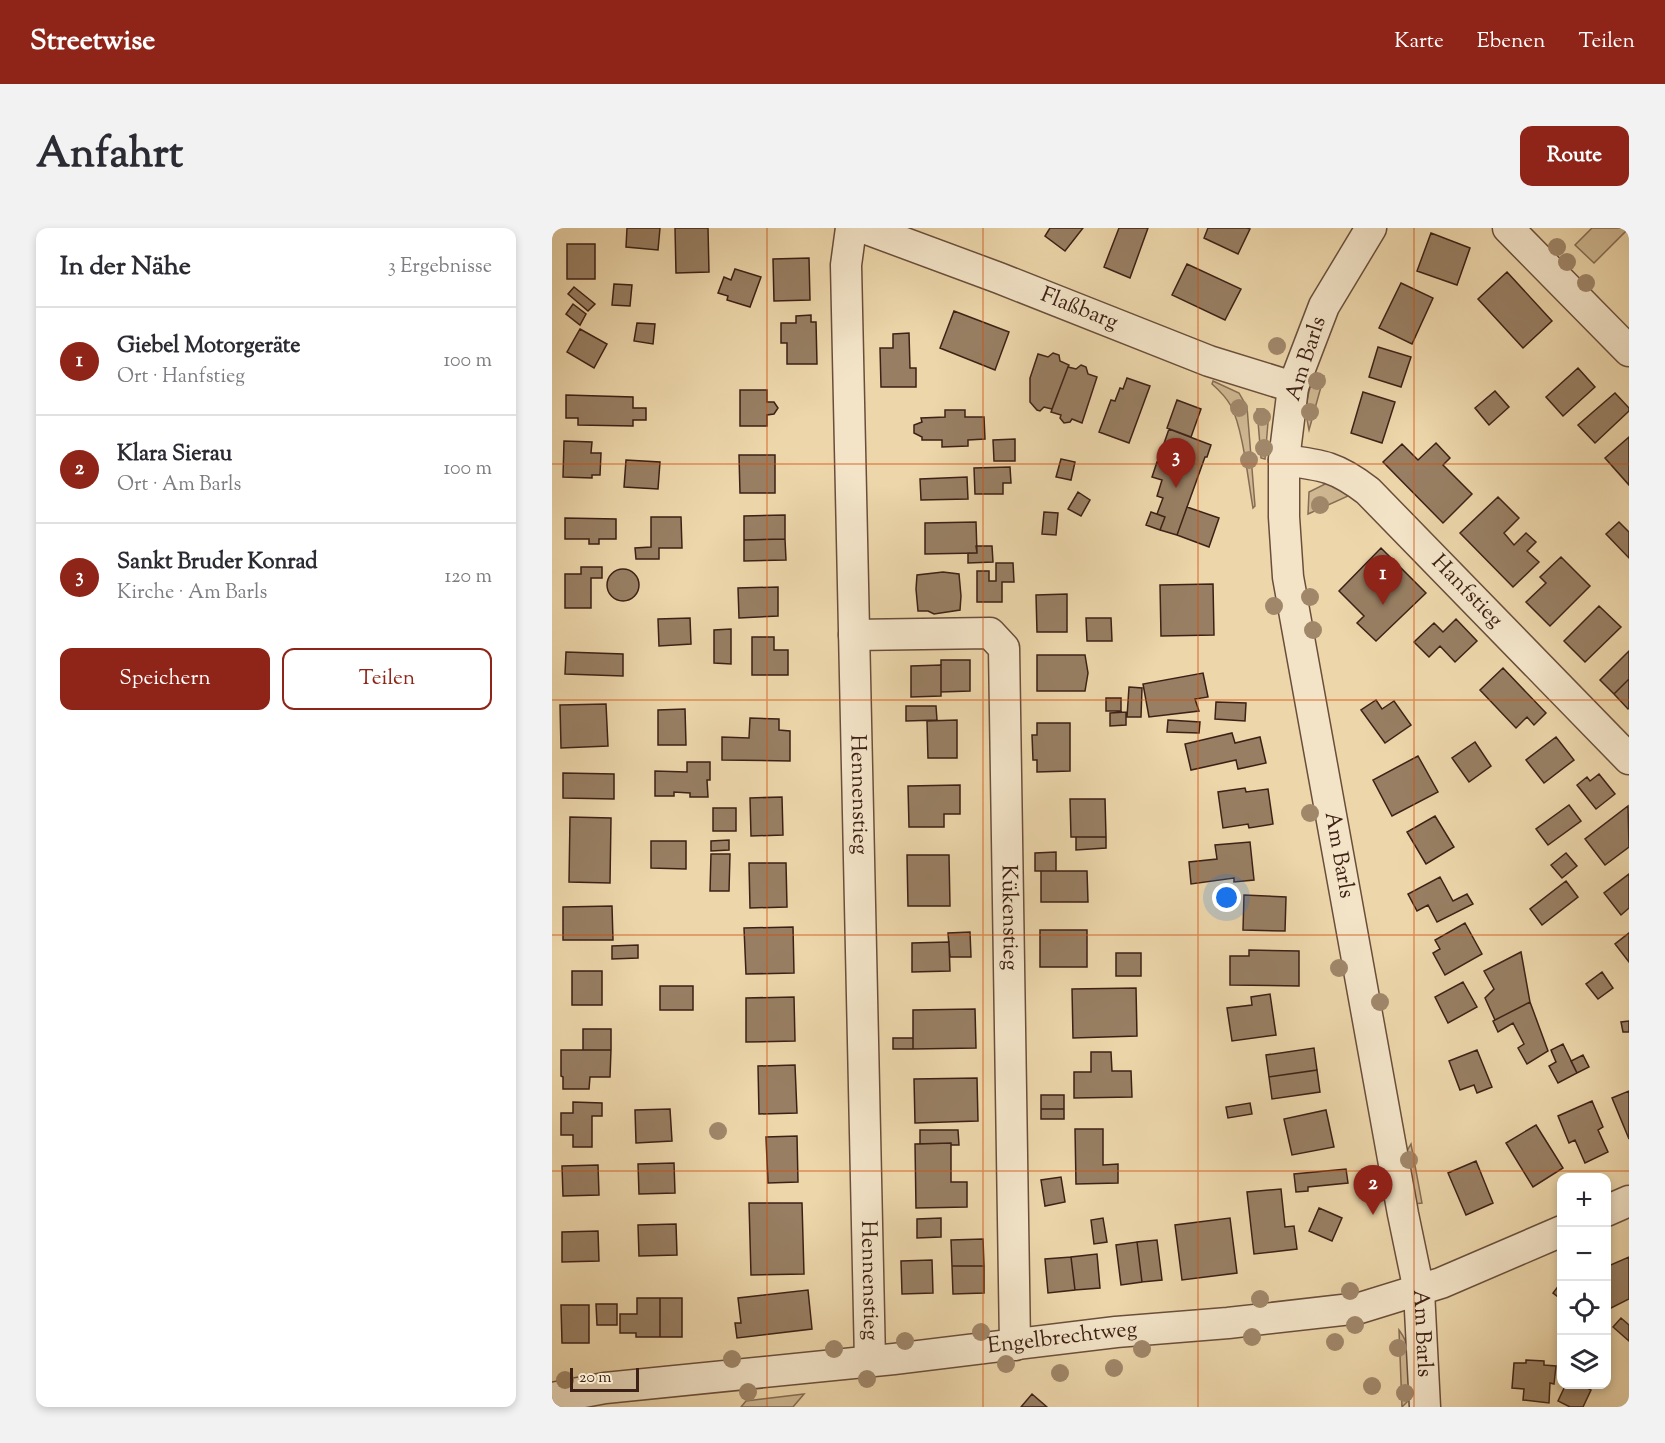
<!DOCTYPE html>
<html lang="de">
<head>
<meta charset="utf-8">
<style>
	:root { --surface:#fff; --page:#f2f2f3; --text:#2b2b33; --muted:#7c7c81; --line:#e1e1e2; --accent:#8f2418 }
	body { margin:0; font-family:"Sorts Mill Goudy",serif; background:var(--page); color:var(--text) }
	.controls { position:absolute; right:18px; bottom:18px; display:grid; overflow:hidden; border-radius:12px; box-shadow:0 3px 9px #0003 }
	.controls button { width:54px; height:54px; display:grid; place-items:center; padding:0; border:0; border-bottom:2px solid var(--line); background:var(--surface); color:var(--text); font:30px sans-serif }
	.scale { position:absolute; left:18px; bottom:15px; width:69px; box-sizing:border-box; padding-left:6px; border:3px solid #3e2116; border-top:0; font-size:16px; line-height:21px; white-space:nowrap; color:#3e2116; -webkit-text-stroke:4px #f3e4c8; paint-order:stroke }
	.you { position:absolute; left:675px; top:670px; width:21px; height:21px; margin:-15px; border:4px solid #fff; border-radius:50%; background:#1a73e8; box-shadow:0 0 0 9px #1a73e833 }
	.badge { display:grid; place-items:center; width:39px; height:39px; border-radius:50%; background:var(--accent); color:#fff; font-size:20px; font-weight:700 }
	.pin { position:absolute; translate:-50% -50px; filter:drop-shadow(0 2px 3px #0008) }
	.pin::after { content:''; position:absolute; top:32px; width:21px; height:18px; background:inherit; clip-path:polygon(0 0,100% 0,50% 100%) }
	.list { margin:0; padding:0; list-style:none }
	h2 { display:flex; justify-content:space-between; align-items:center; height:78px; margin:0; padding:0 24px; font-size:26px }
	h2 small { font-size:20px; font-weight:400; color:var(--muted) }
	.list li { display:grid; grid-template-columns:39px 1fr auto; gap:18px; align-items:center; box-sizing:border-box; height:108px; padding:0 24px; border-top:2px solid var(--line) }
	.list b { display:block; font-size:22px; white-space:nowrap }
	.list p { margin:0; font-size:20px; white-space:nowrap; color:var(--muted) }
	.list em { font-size:20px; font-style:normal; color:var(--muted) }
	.actions { display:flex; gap:12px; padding:18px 24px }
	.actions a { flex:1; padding:14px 0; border:2px solid var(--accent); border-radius:12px; text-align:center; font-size:21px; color:var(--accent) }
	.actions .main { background:var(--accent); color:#fff }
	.icon { flex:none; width:33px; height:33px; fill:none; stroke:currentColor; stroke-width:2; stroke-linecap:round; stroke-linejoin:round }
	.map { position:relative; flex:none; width:1077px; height:1179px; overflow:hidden; border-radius:12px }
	header { display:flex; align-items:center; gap:36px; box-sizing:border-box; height:84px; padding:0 30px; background:var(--accent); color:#fff }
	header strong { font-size:28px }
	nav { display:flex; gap:33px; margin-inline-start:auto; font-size:21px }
	.intro { display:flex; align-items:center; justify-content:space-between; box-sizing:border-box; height:144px; padding:0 36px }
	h1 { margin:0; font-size:42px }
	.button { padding:15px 27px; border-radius:12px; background:var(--accent); color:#fff; font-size:21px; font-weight:700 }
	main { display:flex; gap:36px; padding:0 36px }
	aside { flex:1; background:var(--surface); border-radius:12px; box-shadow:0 3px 9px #0003 }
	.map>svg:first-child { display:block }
	.green { fill:#ceb791; stroke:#866c54; stroke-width:1.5 }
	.building { fill:#987f63; stroke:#3e2116; stroke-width:1.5 }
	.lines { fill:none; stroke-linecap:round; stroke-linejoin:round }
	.minor-casing { stroke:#6a4e3b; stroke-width:33 }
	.minor { stroke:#f3e4c8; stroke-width:30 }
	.tree { fill:#a0876a }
	.grid { fill:none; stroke:#ce510e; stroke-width:1.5; stroke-opacity:0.55 }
	.labels { text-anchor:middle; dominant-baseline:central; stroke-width:4.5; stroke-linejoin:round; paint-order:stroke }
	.street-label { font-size:22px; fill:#3e2116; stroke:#f3e4c8 }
</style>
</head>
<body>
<header>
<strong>Streetwise</strong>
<nav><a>Karte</a><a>Ebenen</a><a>Teilen</a></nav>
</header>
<div class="intro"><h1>Anfahrt</h1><a class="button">Route</a></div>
<main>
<aside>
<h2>In der Nähe<small>3 Ergebnisse</small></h2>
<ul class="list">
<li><span class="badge">1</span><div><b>Giebel Motorgeräte</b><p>Ort · Hanfstieg</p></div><em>100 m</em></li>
<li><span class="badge">2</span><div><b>Klara Sierau</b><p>Ort · Am Barls</p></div><em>100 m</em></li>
<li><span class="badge">3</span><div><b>Sankt Bruder Konrad</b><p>Kirche · Am Barls</p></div><em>120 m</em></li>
</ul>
<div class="actions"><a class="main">Speichern</a><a>Teilen</a></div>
</aside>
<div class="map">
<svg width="1077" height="1179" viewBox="0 0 1077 1179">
	<rect width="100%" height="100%" fill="#ecd6aa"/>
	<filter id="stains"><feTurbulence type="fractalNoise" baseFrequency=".00333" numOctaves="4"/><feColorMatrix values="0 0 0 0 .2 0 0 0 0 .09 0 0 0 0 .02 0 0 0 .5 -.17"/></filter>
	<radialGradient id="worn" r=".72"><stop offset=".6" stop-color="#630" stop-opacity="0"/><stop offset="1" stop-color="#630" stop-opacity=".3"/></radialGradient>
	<path class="green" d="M1040,0H1070L1074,3L1042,35L1023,17Z
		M763,145L772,148L757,202C752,182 755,165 763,145Z
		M661,153L687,165L695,179L703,278L701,280C696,252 691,201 679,178C674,169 668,163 660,156Z
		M705,181H712L716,194L713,231L709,230Z
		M775,255L805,264L756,286L757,264Z
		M859,916L870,975L862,976L853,926Z
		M847,1102C862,1121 858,1147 858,1171L850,1179Z
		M252,1166L241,1179H189L194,1173Z"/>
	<path class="building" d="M75,0H108L106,22L74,19Z
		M123,0H156L157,44L124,45Z
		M498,0H531L513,23L493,8Z
		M567,0H596L578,50L552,39Z
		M656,0H695L698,1L686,26L652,10Z
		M879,5L918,20L905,57L865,43Z
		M15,16H43V51H15Z
		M257,30L258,72L222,73L221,31Z
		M635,36L689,61L673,92L620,67Z
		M183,41L209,49L198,79L175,72L176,68L166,65L172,49L179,52Z
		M955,44L1000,93L971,120L926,71Z
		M849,55L881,70L860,116L827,100Z
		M62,56L80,57L78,78L60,77Z
		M22,59L43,76L36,83L16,66Z
		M21,76L34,86L28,97L14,86Z
		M402,83L457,104L443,142L388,120Z
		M259,87V94H264L265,136H235V115H229V95H244V88Z
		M85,95L103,96L101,116L82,113Z
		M28,101L55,116L42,140L15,124Z
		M357,105L358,140H364V159H329L328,120H341V106Z
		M826,119L859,129L849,159L817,149Z
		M501,125L507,127L508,133L517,137L516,139L500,181L492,179L488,183L485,182L478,174V150L486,126L496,129Z
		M529,137L534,139L536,146L545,149L530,195L520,191L518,194L512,195L508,190L509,187L499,184L516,139L524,141Z
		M1026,140L1043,159L1011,188L994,169Z
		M575,150L598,158L577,215L547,204L559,172L563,173L568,160L571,161Z
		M188,162H215V174H222L226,180L222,186L215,187V198H188Z
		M943,163L957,179L937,197L923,180Z
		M811,164L843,174L830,215L799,205Z
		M1063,165L1077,180V183L1043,215L1026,197Z
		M14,167L81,169V180H94V192H81V198L26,197V190H14Z
		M625,172L649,181L639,209L615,200Z
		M393,182H413V189H432L433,211L416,212V218L390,219V212H370V209L362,205V197L370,194L369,190L393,189Z
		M617,201L659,217L655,229H653L625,307L608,302L613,289L605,286L611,270L605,268L610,252L600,249L605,234L616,238L619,227L609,224Z
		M1077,209V257L1053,230Z
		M463,211V233H442L441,212Z
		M12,213L40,214L39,225H49L48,247H40V250L11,249Z
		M884,215L898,230L891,237L920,266L891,295L831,234L850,216L866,232Z
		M187,227H223V265H188Z
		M509,231L523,234L519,252L504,249Z
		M74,232L108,234L106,261L72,259Z
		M458,239L459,255H451V266H423L422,240Z
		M415,249L416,271L369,272L368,251Z
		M526,264L538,272L529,288L516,281Z
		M946,269L967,290L952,305L962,317L974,305L984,314L975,323L987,334L961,359L908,305Z
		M635,279L667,290L657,319L625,307Z
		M492,284L506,285L504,307L490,306Z
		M599,284L613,289L608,302L594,297Z
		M233,287V311L192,312V288Z
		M99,289H129L130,320H107V331H84L83,320L99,319Z
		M13,290L64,291V311H47V316H37V311H13Z
		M424,294L425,325L373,326V295Z
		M1067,294L1077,304V330L1054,306Z
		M233,311L234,332L192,333V312Z
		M424,318H440L441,334L416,335V325H425Z
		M829,320L874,365L824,413L805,395L812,388L787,363Z
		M1009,329L1038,358L998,398L974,374L994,355L988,349Z
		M444,335H461L462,354H450V374H425V343H437V353H444Z
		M29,339H50V350H39V380H13V346H29Z
		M55 357a16 16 0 1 1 32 0a16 16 0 1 1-32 0Z
		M391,344L407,346L409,368L408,382L382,386L376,383H366L364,361L365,347Z
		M661,356L662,407L609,408L608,357Z
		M226,359V388L187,390L186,360Z
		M515,366V404H485L484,367Z
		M1047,378L1069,399L1033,434L1012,413Z
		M138,390L139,416L107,418L106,391Z
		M534,390H559L560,413H535Z
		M904,391L925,413L903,434L888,418L877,429L862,414L882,395L891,404Z
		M179,401V436L162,435V402Z
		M200,409H222V422H236V447H200Z
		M1077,423V451L1062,466L1048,452Z
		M14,424L71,426V448L13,446Z
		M485,427H533L536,445L533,463H485Z
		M389,432H418V463L389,464Z
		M389,437V468L359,469V438Z
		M951,440L994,485L982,497L975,489L964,500L928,462Z
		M651,445L656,469L643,471L647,483L597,489L591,456Z
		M1077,451V480L1076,481L1062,466Z
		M577,459L590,460L589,489H575Z
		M554,470H569V483H554Z
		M824,472L830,481L842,473L859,497L833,515L809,482Z
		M664,474L694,475L693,493L663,491Z
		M54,476L56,518L9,520L8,477Z
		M354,478H384L385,492L354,493Z
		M133,481L134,517H106V482Z
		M574,484V497L558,498V485Z
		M198,490L227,491V502L238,503V533L170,532V509L197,510Z
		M405,492V530H376L375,493Z
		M616,492L648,494L647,505L615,504Z
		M485,495H518V543L485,544V532H481L480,507H485Z
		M680,505L683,515L708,509L714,535L686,541L684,532L639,542L633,516Z
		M1004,509L1022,532L992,555L974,532Z
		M923,514L939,538L917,554L900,530Z
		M866,528L886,564L840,588L821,552Z
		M135,534H158V552H155L156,569H138V565L122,564V568H103V543L135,544Z
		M11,545L62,546V571L11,570Z
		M1047,546L1063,566L1044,581L1025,557L1035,549L1038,553Z
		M408,557V586H392V599H357L356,558Z
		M693,560L694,564L716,561L721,596L697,600L696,596L671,600L666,564Z
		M230,569L231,607L199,608L198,570Z
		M518,571H553L554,609H519Z
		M1017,577L1029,593L996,617L984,601Z
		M1076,578L1077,619L1053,637L1033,611Z
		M161,580H184V603H161Z
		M883,588L902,619L874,636L855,604Z
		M18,589L59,590L58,655L17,654Z
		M524,609H554V620L524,622Z
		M177,612V622L159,623V613Z
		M99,613H134V641L99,640Z
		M698,614L702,652L682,654V650L639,656L637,634L665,631L663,617Z
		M504,624V643H483V625Z
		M1014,625L1025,638L1010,650L999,637Z
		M159,626H178L177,663H158Z
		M355,627H397L398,678H356Z
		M197,635H234L235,679L198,680Z
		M489,643H535L536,674H489Z
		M1077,646V680L1069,687L1052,665Z
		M888,649L901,673L915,666L921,676L885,694L876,677L865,683L856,666Z
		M1014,653L1026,669L990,697L978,681Z
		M692,667L734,669L733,703L691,702Z
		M60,678L61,712H11V679Z
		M913,695L930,726L893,747L881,725L888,721L883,712Z
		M241,699L242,745L194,746L192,700Z
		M488,702H535V739H488Z
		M418,704L419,729H398L396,705Z
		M1077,705V734L1063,716Z
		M397,714L398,743L360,744V715Z
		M86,717V730L60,731V718Z
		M697,722L747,723V758L678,757V728H697Z
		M969,724L978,774L943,792L933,770L942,761L932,743Z
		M564,725H589V748H564Z
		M20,743H50V777H20Z
		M1050,744L1061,760L1046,771L1034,756Z
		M911,754L925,779L896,795L883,769Z
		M108,758H141V782H108Z
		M584,760L585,808L521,810L520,761Z
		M718,766L724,807L680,813L675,780L700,777L699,769Z
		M242,769L243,813L194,814V770Z
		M978,774L996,823L975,836L966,820L972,816L961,795L946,804L941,793Z
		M423,781L424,820L361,821V782Z
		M1077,793V804H1071L1069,794Z
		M31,801H59V822H31Z
		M341,810H361V821H341Z
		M1011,816L1025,845L1006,855L997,838L1004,834L999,822Z
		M762,820L765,842L717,849L714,827Z
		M9,822H59L58,849H38L37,861H11V849L9,848Z
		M925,822L940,859L925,865L922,857L908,862L897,833Z
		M539,824H559L560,843H579L580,869L522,870V844H539Z
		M1031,827L1037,839L1025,845L1019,833Z
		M243,837L245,885L207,886L206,838Z
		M765,842L768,864L720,871L717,849Z
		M425,850L426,893L363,895L362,851Z
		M1077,863V911L1060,870Z
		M489,867H512V881H489Z
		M1040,873L1051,899L1046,902L1056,924L1033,935L1023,912L1017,915L1006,888Z
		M21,874L50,875V888H40V919H21V907H9V885H21Z
		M698,875L700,886L676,890L674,879Z
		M118,881L120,913L84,915L83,882Z
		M489,881H512V891H489Z
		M774,882L782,919L740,927L732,891Z
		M984,897L1011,940L981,959L954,915Z
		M523,901H551V937L566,936V955L524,956Z
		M368,902H406L407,917H399V915L368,916Z
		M245,908L246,954L216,955L214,909Z
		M399,915V954H415V979L364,980L363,916Z
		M924,933L941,975L914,987L896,945Z
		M122,935L123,965L87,966L86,936Z
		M46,937L47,967L11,968L10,938Z
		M794,941L796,955L756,959V963L744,964L742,946Z
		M509,949L513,974L493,978L489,952Z
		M729,961L733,999L742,998L745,1021L702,1026L695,964Z
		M197,975H250L252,1046L199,1047Z
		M767,980L790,990L780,1013L757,1003Z
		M389,990V1009L365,1010V991Z
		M551,990L555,1014L542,1016L539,992Z
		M678,990L685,1045L630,1052L623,997Z
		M124,996L125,1027L87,1028L86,997Z
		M46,1003L47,1033L10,1034V1004Z
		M431,1011L432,1038H400L399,1012Z
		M605,1012L610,1052L590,1054L585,1014Z
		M585,1014L590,1054L569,1057L564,1017Z
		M545,1026L548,1060L523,1062L519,1029Z
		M519,1029L523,1062L496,1065L493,1031Z
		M1077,1029V1071L1055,1082L1054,1039Z
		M380,1032L381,1065L350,1066L349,1033Z
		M400,1038H432V1065L401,1066Z
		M1008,1056L1010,1057V1072L1001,1065Z
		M256,1062L260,1101L185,1110L183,1095H189L186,1070Z
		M85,1070H108V1109H84V1105H68V1086H85Z
		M108,1070H130V1109H108Z
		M44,1076H65V1097H45Z
		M9,1077H37V1115H10Z
		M1069,1090L1077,1097V1113L1061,1099Z
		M974,1132L992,1133V1137L1004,1138L1002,1156L998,1155L997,1175L971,1172L972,1161L960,1160L962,1135H974Z
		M1014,1156H1028L1039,1162L1031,1179H1018L1006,1173Z
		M480,1166L495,1179H469Z"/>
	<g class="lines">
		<defs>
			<g id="minor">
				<path id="s1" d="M299,0L294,37L318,1133"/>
				<path id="s2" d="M312,0L447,50L657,133L741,159"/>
				<path id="s3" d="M819,0L772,78L741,159L732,232V289L736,349L851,986L867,1063L873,1179"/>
				<path d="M956,0L1077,123"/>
				<path id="s4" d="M732,232C771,237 785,239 816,263L1077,531"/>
				<path id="s5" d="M302,407L438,405L452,420L463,1117"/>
				<path d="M1054,983L1077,973"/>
				<path id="s6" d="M0,1170L53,1160L342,1131L564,1104L676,1095L808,1080L889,1055L1010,1003"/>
			</g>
		</defs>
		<use href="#minor" class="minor-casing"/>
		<use href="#minor" class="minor"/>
	</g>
	<g class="tree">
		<circle cx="1005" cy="19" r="9"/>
		<circle cx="1015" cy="34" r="9"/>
		<circle cx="1034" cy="55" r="9"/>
		<circle cx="725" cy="118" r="9"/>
		<circle cx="765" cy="153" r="9"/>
		<circle cx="687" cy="180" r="9"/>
		<circle cx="758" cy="184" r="9"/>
		<circle cx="710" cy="189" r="9"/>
		<circle cx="712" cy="220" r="9"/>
		<circle cx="697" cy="232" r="9"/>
		<circle cx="768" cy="277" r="9"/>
		<circle cx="758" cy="369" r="9"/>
		<circle cx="722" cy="378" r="9"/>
		<circle cx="761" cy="402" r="9"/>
		<circle cx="758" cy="585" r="9"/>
		<circle cx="787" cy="740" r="9"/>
		<circle cx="828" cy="774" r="9"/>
		<circle cx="166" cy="903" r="9"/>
		<circle cx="857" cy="932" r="9"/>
		<circle cx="826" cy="955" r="9"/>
		<circle cx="798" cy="1063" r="9"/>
		<circle cx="708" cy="1071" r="9"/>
		<circle cx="803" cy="1097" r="9"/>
		<circle cx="429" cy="1104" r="9"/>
		<circle cx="700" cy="1109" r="9"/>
		<circle cx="353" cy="1113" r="9"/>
		<circle cx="783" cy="1114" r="9"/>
		<circle cx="846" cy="1120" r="9"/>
		<circle cx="282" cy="1121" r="9"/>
		<circle cx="590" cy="1121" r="9"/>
		<circle cx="180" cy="1131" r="9"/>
		<circle cx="454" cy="1136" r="9"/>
		<circle cx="562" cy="1140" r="9"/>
		<circle cx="508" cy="1145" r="9"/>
		<circle cx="315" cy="1151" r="9"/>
		<circle cx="13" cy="1152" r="9"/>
		<circle cx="820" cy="1158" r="9"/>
		<circle cx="196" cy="1164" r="9"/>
		<circle cx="853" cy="1165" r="9"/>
	</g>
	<path class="grid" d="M215,0V1179M431,0V1179M646,0V1179M862,0V1179M0,236H1077M0,472H1077M0,707H1077M0,943H1077"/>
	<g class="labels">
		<g class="street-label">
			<text stroke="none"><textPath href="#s2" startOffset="230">Flaßbarg</textPath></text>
			<text transform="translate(755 131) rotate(-72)">Am Barls</text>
			<text stroke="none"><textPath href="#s4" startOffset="232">Hanfstieg</textPath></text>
			<text stroke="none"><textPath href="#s1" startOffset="567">Hennenstieg</textPath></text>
			<text stroke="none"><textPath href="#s3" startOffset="651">Am Barls</textPath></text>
			<text stroke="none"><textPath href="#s5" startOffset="426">Kükenstieg</textPath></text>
			<text stroke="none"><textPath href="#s1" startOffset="1053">Hennenstieg</textPath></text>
			<text stroke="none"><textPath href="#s3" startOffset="1137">Am Barls</textPath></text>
			<text stroke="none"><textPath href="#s6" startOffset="514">Engelbrechtweg</textPath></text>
		</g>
	</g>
	<rect width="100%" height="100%" filter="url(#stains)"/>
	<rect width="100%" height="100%" fill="url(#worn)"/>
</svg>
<div class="controls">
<button>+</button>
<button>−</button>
<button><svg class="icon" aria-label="locate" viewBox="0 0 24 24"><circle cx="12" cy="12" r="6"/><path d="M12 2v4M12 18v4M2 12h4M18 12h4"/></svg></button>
<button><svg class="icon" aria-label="layers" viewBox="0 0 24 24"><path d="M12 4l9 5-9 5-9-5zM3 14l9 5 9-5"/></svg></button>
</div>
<div class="scale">20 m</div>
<div class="you"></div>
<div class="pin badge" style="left:831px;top:377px">1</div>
<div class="pin badge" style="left:821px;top:987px">2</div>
<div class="pin badge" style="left:624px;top:260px">3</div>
</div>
</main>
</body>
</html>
